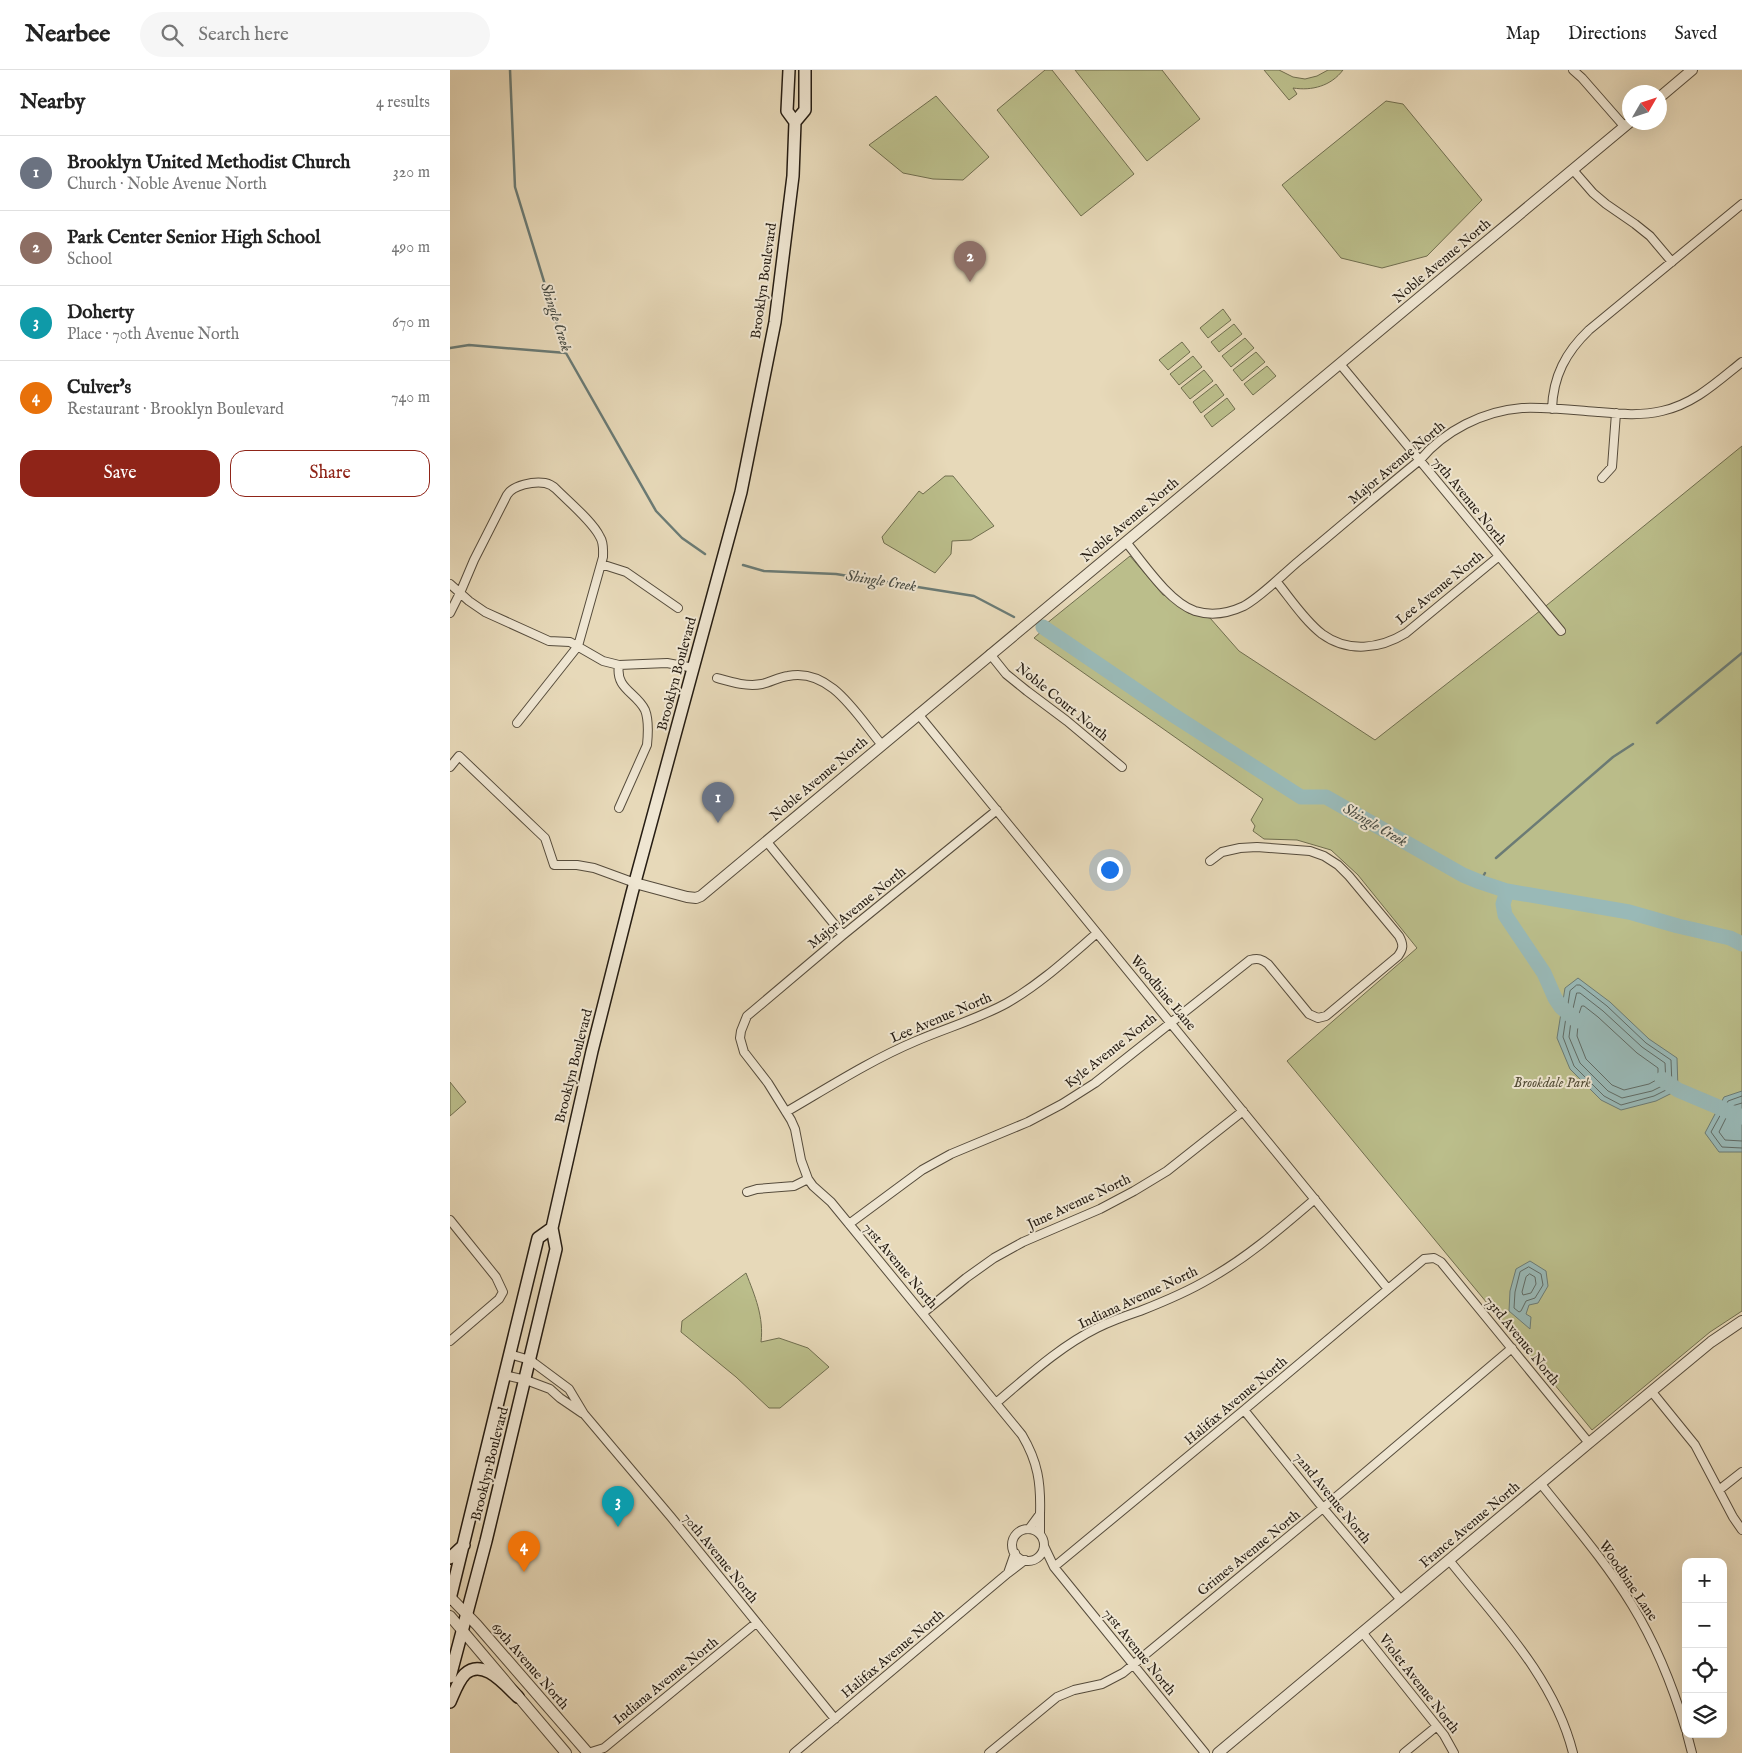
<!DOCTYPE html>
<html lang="en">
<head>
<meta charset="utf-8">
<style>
	:root { --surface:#fff; --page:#f6f6f6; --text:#222; --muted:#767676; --line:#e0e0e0; --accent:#8f2418 }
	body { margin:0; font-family:"IM FELL English",serif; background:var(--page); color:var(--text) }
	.controls { position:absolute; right:15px; bottom:15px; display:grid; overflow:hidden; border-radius:10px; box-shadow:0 5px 20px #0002 }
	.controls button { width:45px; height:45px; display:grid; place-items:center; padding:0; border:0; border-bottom:1px solid var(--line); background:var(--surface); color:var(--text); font:25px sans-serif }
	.compass { position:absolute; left:1172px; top:15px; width:45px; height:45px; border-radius:50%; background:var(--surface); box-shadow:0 5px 20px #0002; rotate:51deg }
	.you { position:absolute; left:659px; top:799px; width:18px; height:18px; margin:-12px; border:4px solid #fff; border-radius:50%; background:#1a73e8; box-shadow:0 0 0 8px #1a73e833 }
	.badge { display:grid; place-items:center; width:32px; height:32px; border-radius:50%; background:var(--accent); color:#fff; font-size:16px; font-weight:700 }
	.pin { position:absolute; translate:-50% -41px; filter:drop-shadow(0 1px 2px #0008) }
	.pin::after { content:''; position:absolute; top:26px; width:18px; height:15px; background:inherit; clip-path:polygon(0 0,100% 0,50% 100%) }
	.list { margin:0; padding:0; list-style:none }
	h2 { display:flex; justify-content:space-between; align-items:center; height:65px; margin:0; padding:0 20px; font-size:21px }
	h2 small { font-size:16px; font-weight:400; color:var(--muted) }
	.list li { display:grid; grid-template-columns:32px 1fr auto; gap:15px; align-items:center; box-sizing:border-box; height:75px; padding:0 20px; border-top:1px solid var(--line) }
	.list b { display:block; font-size:19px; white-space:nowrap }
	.list p { margin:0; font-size:16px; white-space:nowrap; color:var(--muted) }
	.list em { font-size:16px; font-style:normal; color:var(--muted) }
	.actions { display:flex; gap:10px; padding:15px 20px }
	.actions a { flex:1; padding:11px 0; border:1px solid var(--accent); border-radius:15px; text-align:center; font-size:18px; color:var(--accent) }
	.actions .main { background:var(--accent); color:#fff }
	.icon { flex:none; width:28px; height:28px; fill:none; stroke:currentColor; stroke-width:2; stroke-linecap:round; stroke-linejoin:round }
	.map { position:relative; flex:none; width:1292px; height:1683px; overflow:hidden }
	header { display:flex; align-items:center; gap:30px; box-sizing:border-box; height:70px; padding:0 25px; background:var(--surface); border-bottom:1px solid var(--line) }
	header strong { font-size:24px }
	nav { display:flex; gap:28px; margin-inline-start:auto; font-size:18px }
	.search { width:350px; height:45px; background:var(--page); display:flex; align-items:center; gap:12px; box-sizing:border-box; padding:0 18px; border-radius:28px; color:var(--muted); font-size:19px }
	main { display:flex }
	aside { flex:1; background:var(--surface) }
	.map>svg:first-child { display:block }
	.green { fill:#bbbe8b; stroke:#706e4f }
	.water { fill:#99b9b7; stroke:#6b7b75 }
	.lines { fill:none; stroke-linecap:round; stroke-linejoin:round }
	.shore { stroke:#606b65; stroke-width:1 }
	.stream { stroke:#6b7b75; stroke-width:2.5 }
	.river { stroke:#99b9b7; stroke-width:15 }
	.minor-casing { stroke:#564c3c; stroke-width:10 }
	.tertiary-casing { stroke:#564c3c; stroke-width:12 }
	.secondary-casing { stroke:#261d13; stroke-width:14 }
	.minor { stroke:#efe6d2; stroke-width:8 }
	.tertiary { stroke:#efe6d2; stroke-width:10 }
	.secondary { stroke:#efe6d2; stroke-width:11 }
	.labels { text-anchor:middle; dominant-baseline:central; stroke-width:4; stroke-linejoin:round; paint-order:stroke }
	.street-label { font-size:14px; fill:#261d13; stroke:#efe6d2 }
	.park-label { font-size:14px; font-style:italic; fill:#534d37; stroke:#efe6d2 }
	.water-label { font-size:15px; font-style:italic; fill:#484c44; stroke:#efe6d2 }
</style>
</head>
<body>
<header>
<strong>Nearbee</strong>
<div class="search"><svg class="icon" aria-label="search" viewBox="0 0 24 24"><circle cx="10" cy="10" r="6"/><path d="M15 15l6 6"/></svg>Search here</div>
<nav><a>Map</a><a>Directions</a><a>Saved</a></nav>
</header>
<main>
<aside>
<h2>Nearby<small>4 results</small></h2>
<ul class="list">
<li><span class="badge" style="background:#6b7280">1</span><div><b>Brooklyn United Methodist Church</b><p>Church · Noble Avenue North</p></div><em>320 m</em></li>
<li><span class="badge" style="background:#8d6e63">2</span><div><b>Park Center Senior High School</b><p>School</p></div><em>490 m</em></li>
<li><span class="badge" style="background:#0f9aa8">3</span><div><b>Doherty</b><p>Place · 70th Avenue North</p></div><em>670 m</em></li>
<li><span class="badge" style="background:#e8710a">4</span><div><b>Culver's</b><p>Restaurant · Brooklyn Boulevard</p></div><em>740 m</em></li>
</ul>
<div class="actions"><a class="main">Save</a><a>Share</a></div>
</aside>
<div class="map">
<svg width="1292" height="1683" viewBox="0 0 1292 1683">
	<rect width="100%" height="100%" fill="#e7d9b9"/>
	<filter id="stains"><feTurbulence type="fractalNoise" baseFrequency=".004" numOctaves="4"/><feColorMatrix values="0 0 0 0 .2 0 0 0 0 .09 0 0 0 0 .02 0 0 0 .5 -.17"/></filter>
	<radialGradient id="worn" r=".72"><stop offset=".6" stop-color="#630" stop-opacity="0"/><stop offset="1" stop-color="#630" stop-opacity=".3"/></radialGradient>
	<path class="green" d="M595,0H602L684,104L631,146L547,40Z
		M625,0H712L750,49L697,91Z
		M814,0H829L843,7L855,9L867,6L878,0H893C881,16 862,21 843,18L847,24L839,30Z
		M486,26L539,87L513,110L483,109L453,103L419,75Z
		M936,31L953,34L1032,130L977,186L932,198L891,188L832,115Z
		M773,239L781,250L758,268L750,258Z
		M784,254L792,264L769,282L761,272Z
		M795,268L804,278L781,297L772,286Z
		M732,272L740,282L718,300L709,290Z
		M806,282L815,292L792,311L783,300Z
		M743,286L752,297L729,315L720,304Z
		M817,296L826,306L803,325L794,314Z
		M754,300L763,311L740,329L731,318Z
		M766,314L774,325L751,343L743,332Z
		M777,328L785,339L762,357L754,346Z
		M1292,376V1241L1260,1262L1142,1360L837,991L967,878L908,805L881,780L847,770L814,769L803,761L805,756L801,750L813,729L584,568L593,560L591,558L680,486L713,525L717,526L738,543L760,548L789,581L925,670L1086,544Z
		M495,406H503L544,456L521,470L502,471L501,484L485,503L434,473L432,467L469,421L473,424Z
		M0,1012L16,1032L0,1046Z
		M296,1203C305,1226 314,1247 311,1272L329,1268L358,1278L379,1297L330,1338H319L286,1307L231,1262L232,1251Z"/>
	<path class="water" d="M1128,908L1160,932L1199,969L1227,988L1228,1020L1206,1031L1171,1040L1151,1030L1120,999L1107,968L1115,918Z
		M1292,1021V1082H1269L1255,1063L1274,1027Z
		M1080,1191L1096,1201L1098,1216L1088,1233L1079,1235L1076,1244L1081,1247L1080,1259L1059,1241L1060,1221L1066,1199Z"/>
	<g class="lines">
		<path class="shore" d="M1127,915H1130L1157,936L1196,973L1221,990L1222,1017L1204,1026L1171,1035L1154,1026L1124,996L1113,967L1120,921Z
			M1127,923H1130L1153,941L1192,977L1215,993L1216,1014L1202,1021L1172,1028L1158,1021L1130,993L1119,967L1122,943Z
			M1132,936H1134L1148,947L1187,983L1208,998V1009L1199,1014L1174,1020L1162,1015L1136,989L1127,966L1129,944Z
			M1292,1026L1278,1031L1261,1062L1272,1077L1292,1078
			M1292,1033L1282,1036L1269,1062L1275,1070L1292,1071
			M1079,1197L1091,1204L1093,1215L1085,1228L1076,1231L1071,1241L1069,1242L1064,1238L1065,1222L1070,1202Z
			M1080,1204L1085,1207L1086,1214L1081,1223L1073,1225L1072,1222L1076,1207Z"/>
		<path class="stream" d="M60,0L65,117L116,283L206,441L232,468L255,484
			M0,278L19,275L116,283
			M293,495L314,501L386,504L524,526L564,547
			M1207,653L1292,583
			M1046,788L1163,687L1183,674
			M1030,812L1035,803"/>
		<path class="river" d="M593,557L720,643L851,727H876L1013,805L1030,812L1057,821L1179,842L1228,856L1280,868L1292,874
			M1057,821L1053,834L1055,845L1094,903L1105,928L1111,937L1127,951
			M1212,1009L1228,1020L1292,1047"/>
		<defs>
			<path id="minor" d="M1123,0L1132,8L1174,56
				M1123,100L1143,123L1156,134L1185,154L1200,166L1222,192
				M890,294L1111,561
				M1102,339C1103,306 1116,282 1139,260L1292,134
				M1152,408L1162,397L1166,343
				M676,472C694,494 719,532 745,541C761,546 779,543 794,536C812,526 833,504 850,490C890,457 929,423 970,390C994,361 1033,341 1072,338C1097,337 1123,340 1148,342C1170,344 1191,346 1212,341C1244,334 1267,312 1292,292
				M151,494L176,502L228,538
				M826,511C840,528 854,550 872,564C898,583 930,579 956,563L1048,487
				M0,514L19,531L35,542L99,571L120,572L153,591L169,595L217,593L244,598
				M0,543L10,523L24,490L57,425C63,415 84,411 95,413C100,414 103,416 106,419C119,432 143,452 150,467C154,473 153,480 153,487L128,576L67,653
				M540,584L556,604L577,621L617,651L672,697
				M169,595C165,619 186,622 195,640C199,650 198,665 197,675L169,738
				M267,608C281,612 297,617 312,614C321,612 329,607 338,606C381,597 408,647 432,675
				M468,644L938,1219
				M0,697L9,686L95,768L104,795H127L144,798L185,813
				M547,740L393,865L303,941L297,946L291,961L290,968L294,982L318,1013L341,1050L345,1059L351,1090L358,1109L363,1116L381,1132L572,1365C588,1392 591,1413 590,1444
				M317,772L393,865
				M336,1042C379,1017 421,990 466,971C496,958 528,949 557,933C590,914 618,888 647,863
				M297,1122L307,1119L344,1116L358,1109
				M0,1150L46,1207L53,1222L49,1229L0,1271
				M399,1154L472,1100L501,1084L578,1052L612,1034L645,1013L800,890C808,888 812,889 818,894L859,944L868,948L876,946L948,886C953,879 954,875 949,866L899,806L888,795L874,786L860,781L807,777L790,778L772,782L760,791
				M473,1243L516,1208L544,1188L573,1172L650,1139L684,1121L717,1101L793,1041
				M59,1284L80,1290L119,1319L134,1344L221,1447L385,1649
				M54,1305L76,1310L100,1319L110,1328L132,1343
				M1202,1322L1245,1375L1283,1447L1292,1460
				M546,1333C578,1306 609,1277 647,1258C661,1251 675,1246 690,1241C713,1232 737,1222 759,1209C798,1187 831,1158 865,1129
				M794,1340L873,1438L951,1530
				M1091,1414C1122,1453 1156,1492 1182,1535C1206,1574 1223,1617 1236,1660
				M1269,1420L1292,1402
				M579,1459L590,1444V1464
				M562 1475a16 16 0 1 1 32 0a16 16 0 1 1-32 0Z
				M594,1476L604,1497L755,1683
				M565,1483L558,1503L575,1490
				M999,1490C1046,1549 1104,1607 1123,1683
				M604,1497L794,1340L974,1189L984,1188L991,1192L1139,1373
				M912,1562L994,1665L1004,1683
				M1237,1664L1242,1683
				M138,1683L154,1678L306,1553
				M344,1683L558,1503
				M539,1683L607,1627L624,1620L652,1614L673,1603L873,1438L1062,1278
				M954,1683L987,1656"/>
			<path id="tertiary" d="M1210,27L1242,0
				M185,813L237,827L246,828L251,826L1180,52
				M0,1527L27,1555L138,1683
				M0,1546L116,1683
				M768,1683L1139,1373L1261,1272L1292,1251"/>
			<path id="secondary" d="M339,0L337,41L345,52
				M0,1488L14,1475
				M0,1529L88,1168L102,1158
				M0,1607L36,1471L106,1179L102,1158L142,981L182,823L291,422L325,252L343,106L345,52L355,40V0
				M0,1632C4,1623 8,1611 15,1604C33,1587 56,1616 68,1627"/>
		</defs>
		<use href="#minor" class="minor-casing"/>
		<use href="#tertiary" class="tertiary-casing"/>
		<use href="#secondary" class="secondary-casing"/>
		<use href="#minor" class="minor"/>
		<use href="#tertiary" class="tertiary"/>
		<use href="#secondary" class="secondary"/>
	</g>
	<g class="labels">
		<g class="street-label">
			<text transform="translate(992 191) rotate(-40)">Noble Avenue North</text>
			<text transform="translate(314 211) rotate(-82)">Brooklyn Boulevard</text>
			<text transform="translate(947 393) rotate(-40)">Major Avenue North</text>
			<text transform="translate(1019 431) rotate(51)">75th Avenue North</text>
			<text transform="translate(680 450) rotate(-40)">Noble Avenue North</text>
			<text transform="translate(990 518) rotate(-39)">Lee Avenue North</text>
			<text transform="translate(227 604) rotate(-75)">Brooklyn Boulevard</text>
			<text transform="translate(612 632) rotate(39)">Noble Court North</text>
			<text transform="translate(369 709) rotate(-40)">Noble Avenue North</text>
			<text transform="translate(407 838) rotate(-39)">Major Avenue North</text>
			<text transform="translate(713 923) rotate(50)">Woodbine Lane</text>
			<text transform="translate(491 948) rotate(-23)">Lee Avenue North</text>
			<text transform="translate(661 981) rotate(-38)">Kyle Avenue North</text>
			<text transform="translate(124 996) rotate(-76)">Brooklyn Boulevard</text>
			<text transform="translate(629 1132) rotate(-25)">June Avenue North</text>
			<text transform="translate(450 1196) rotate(50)">71st Avenue North</text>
			<text transform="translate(688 1228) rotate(-25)">Indiana Avenue North</text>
			<text transform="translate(1072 1271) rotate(51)">73rd Avenue North</text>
			<text transform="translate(786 1331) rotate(-40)">Halifax Avenue North</text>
			<text transform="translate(40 1394) rotate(-76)">Brooklyn Boulevard</text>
			<text transform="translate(882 1428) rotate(51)">72nd Avenue North</text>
			<text transform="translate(1020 1455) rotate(-40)">France Avenue North</text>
			<text transform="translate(799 1483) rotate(-39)">Grimes Avenue North</text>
			<text transform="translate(270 1488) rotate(51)">70th Avenue North</text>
			<text transform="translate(1178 1511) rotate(56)">Woodbine Lane</text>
			<text transform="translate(689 1582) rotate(51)">71st Avenue North</text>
			<text transform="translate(443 1584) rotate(-40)">Halifax Avenue North</text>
			<text transform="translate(80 1596) rotate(49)">69th Avenue North</text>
			<text transform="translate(216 1611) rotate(-39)">Indiana Avenue North</text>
			<text transform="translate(969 1614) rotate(52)">Violet Avenue North</text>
		</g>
		<g class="park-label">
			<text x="1102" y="1013">Brookdale Park</text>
		</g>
		<g class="water-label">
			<text transform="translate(106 247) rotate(72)">Shingle Creek</text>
			<text transform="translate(431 511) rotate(9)">Shingle Creek</text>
			<text transform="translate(925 755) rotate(30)">Shingle Creek</text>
		</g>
	</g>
	<rect width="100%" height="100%" filter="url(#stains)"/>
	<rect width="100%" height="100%" fill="url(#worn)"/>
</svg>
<div class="controls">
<button>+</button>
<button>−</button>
<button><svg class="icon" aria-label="locate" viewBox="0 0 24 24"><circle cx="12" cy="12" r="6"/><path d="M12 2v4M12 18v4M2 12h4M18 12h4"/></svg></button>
<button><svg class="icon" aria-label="layers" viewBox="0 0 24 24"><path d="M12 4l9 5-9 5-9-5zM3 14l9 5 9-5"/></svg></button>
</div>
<svg class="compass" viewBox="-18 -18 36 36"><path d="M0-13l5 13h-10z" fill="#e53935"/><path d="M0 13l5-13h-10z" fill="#767676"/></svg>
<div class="you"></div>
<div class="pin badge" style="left:268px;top:753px;background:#6b7280">1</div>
<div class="pin badge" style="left:520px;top:212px;background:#8d6e63">2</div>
<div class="pin badge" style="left:168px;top:1457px;background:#0f9aa8">3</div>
<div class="pin badge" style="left:74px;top:1502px;background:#e8710a">4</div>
</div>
</main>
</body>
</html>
